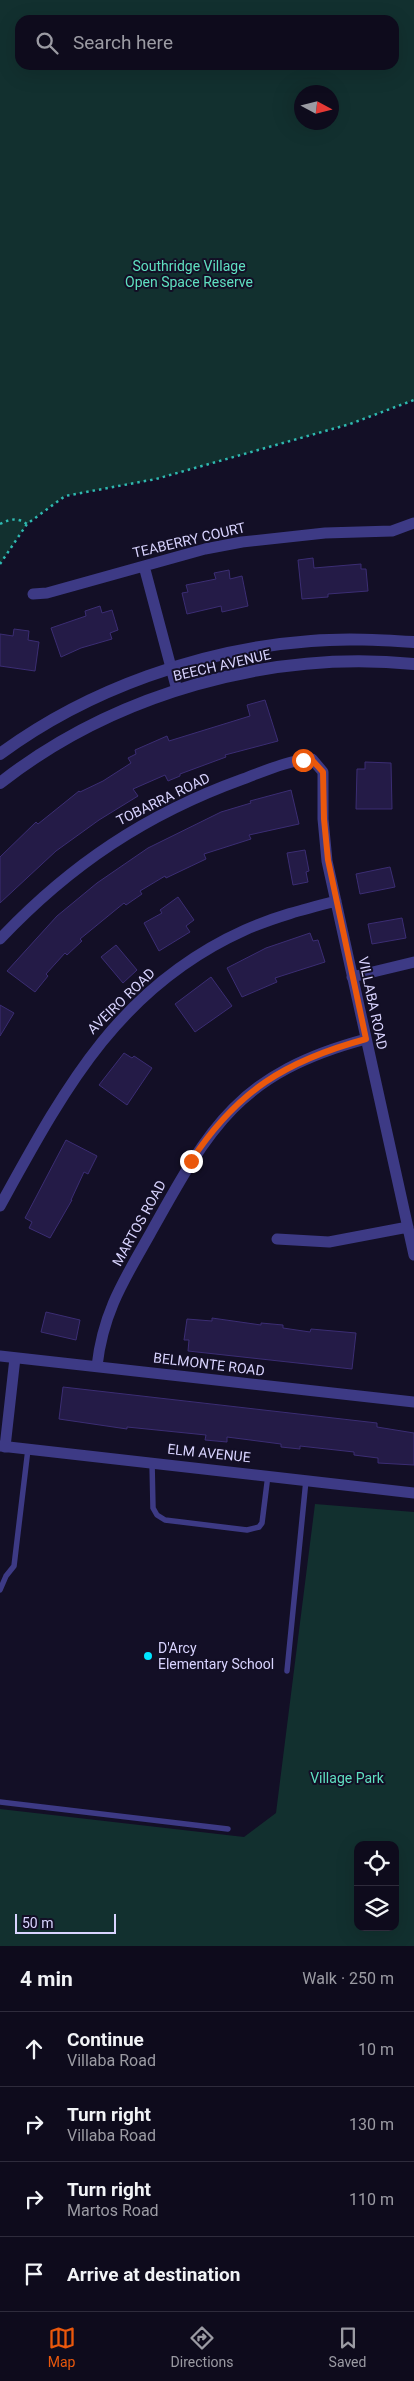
<!DOCTYPE html>
<html lang="en">
<head>
<meta charset="utf-8">
<style>
	:root { --surface:#0e0b1c; --page:#171425; --text:#f1f3f6; --muted:#9b9ba3; --line:#2e2b3b; --accent:#ea580c }
	body { margin:0; font-family:Roboto,sans-serif; background:var(--page); color:var(--text) }
	.controls { position:absolute; right:15px; bottom:15px; display:grid; overflow:hidden; border-radius:10px; box-shadow:0 5px 20px #0002 }
	.controls button { width:45px; height:45px; display:grid; place-items:center; padding:0; border:0; border-bottom:1px solid var(--line); background:var(--surface); color:var(--text); font:25px sans-serif }
	.compass { position:absolute; left:294px; top:85px; width:45px; height:45px; border-radius:50%; background:var(--surface); box-shadow:0 5px 20px #0002; rotate:97deg }
	.scale { position:absolute; left:15px; bottom:12px; width:101px; box-sizing:border-box; padding-left:5px; border:2px solid #d9d4ff; border-top:0; font-size:14px; line-height:18px; white-space:nowrap; color:#d9d4ff; -webkit-text-stroke:4px #130f26; paint-order:stroke }
	.stop { position:absolute; width:15px; height:15px; margin:-11px; border:4px solid #ea580c; border-radius:50%; background:#fff }
	.stop.end { background:#ea580c; border-color:#fff; box-shadow:0 1px 5px #0008 }
	.list { margin:0; padding:0; list-style:none }
	h2 { display:flex; justify-content:space-between; align-items:center; height:65px; margin:0; padding:0 20px; font-size:21px }
	h2 small { font-size:16px; font-weight:400; color:var(--muted) }
	.list li { display:grid; grid-template-columns:32px 1fr auto; gap:15px; align-items:center; box-sizing:border-box; height:75px; padding:0 20px; border-top:1px solid var(--line) }
	.list b { display:block; font-size:19px; white-space:nowrap }
	.list p { margin:0; font-size:16px; white-space:nowrap; color:var(--muted) }
	.list em { font-size:16px; font-style:normal; color:var(--muted) }
	.icon { flex:none; width:28px; height:28px; fill:none; stroke:currentColor; stroke-width:2; stroke-linecap:round; stroke-linejoin:round }
	.map { position:relative; flex:none; width:414px; height:1946px; overflow:hidden }
	.search { position:absolute; background:var(--surface); box-shadow:0 5px 20px #0002; left:15px; right:15px; top:15px; height:55px; display:flex; align-items:center; gap:12px; box-sizing:border-box; padding:0 18px; border-radius:15px; color:var(--muted); font-size:19px }
	.sheet { height:365px; background:var(--surface) }
	nav { display:flex; justify-content:space-around; align-items:center; box-sizing:border-box; height:70px; border-top:1px solid var(--line); background:var(--surface); font-size:14px; color:var(--muted) }
	nav a { display:grid; justify-items:center; gap:2px }
	nav .on { color:var(--accent) }
	.map>svg:first-child { display:block }
	.green { fill:#12302f; fill-rule:evenodd }
	.building { fill:#241b47; stroke:#3b2d73 }
	.lines { fill:none; stroke-linecap:round; stroke-linejoin:round }
	.path { stroke:#2fb8b0; stroke-width:2.5; stroke-dasharray:2.5 4; stroke-linecap:butt }
	.service { stroke:#3d3a85; stroke-width:5.5 }
	.minor { stroke:#3d3a85; stroke-width:11 }
	.tertiary { stroke:#3d3a85; stroke-width:12 }
	.route { stroke:#ea580c; stroke-width:6 }
	.poi-dot { fill:#00e5ff; stroke:#130f26; stroke-width:2 }
	.labels { text-anchor:middle; dominant-baseline:central; stroke-width:4; stroke-linejoin:round; paint-order:stroke }
	.park-label { font-size:14px; fill:#5fe0c0; stroke:#130f26 }
	.street-label { font-size:14px; fill:#d9d4ff; stroke:#130f26 }
	.poi-label { font-size:14px; fill:#d9d4ff; stroke:#130f26; text-anchor:start }
</style>
</head>
<body>
<div class="map">
<svg width="414" height="1946" viewBox="0 0 414 1946">
	<rect width="100%" height="100%" fill="#130f26"/>
	<path class="green" d="M0,0H414V400L350,424L156,479L65,496L27,524L0,564ZM20,20H394V65H20ZM332,92V122H302V92Z
		M315,1504L414,1512V1946H0V1809L244,1837L276,1813ZM358,1845H395V1927H358Z"/>
	<path class="building" d="M313,558L314,568L361,564V569H366L368,591L328,594V597L302,599L298,560Z
		M229,570L230,579L242,576L248,606L222,612L221,606L187,614L182,593L188,592L186,585L216,579L214,573Z
		M100,606L102,613L112,610L118,630L110,633L112,639L81,648L61,657L51,628L86,616L85,611Z
		M14,629L29,631L28,640L39,642L35,671L0,666V634L13,636Z
		M265,700L278,741L225,755L226,757L180,774V776L168,781L165,775L133,789L138,796L99,820L56,851L0,903V857L36,822L38,824L79,791L80,792L103,781L131,763L128,758L136,754L135,750L167,736L169,741L250,716L247,705Z
		M365,762L391,763L392,809H356L357,769H365Z
		M291,790L299,824L249,835L251,839L204,854L206,859L166,878L165,876L140,891L142,894L126,905L124,903L80,939L82,941L67,955L65,953L46,974L48,976L35,992L7,971L57,916L97,883L148,848L221,812L251,803L250,801Z
		M305,850L309,871L306,872L308,882L293,885L287,853Z
		M390,867L395,887L360,894L356,874Z
		M178,897L194,920L186,926L190,932L159,951L144,923L162,913L160,910Z
		M402,918L406,938L372,944L368,924Z
		M310,933L313,941L318,940L325,962L275,978L277,982L242,997L227,968L266,948Z
		M116,945L137,970L123,983L101,957Z
		M211,977L232,1006L195,1032L175,1004Z
		M0,1005L14,1013L0,1036Z
		M124,1053L132,1058L134,1056L152,1068L127,1105L99,1085Z
		M66,1140L97,1156L88,1174L84,1172L71,1200H72L50,1238L29,1228L32,1222L25,1218Z
		M46,1312L80,1320L76,1340L41,1332Z
		M212,1318L261,1325V1323L283,1325V1328L310,1332L311,1329L356,1333L352,1369L188,1351L189,1340H184L187,1319L212,1321Z
		M63,1387L377,1423V1427L414,1433V1465L378,1463V1458L354,1455V1452L300,1446V1449L281,1447V1444L227,1437V1442L205,1440L206,1435L127,1427V1429L59,1419Z"/>
	<g class="lines">
		<path class="path" d="M0,524C10,519 17,517 27,524
			M0,564L27,524L65,496L156,479L350,424L414,400"/>
		<path class="service" d="M152,1462L153,1508L157,1515L165,1520L247,1530L259,1527L262,1523L268,1475
			M0,1590L6,1576L14,1566L28,1449
			M287,1671L306,1480
			M0,1802L228,1829"/>
		<path class="minor" d="M144,566L177,690
			M33,594L47,593L205,549L242,542L325,533L392,531L414,523
			M0,939C70,865 146,814 243,779C265,771 288,760 312,759L323,772V819L327,861L414,1255
			M352,977L414,962
			M0,1206C64,1090 118,987 245,930C274,917 305,909 336,901
			M277,1239L329,1242L408,1227
			M0,1356L414,1402
			M97,1366C103,1312 124,1280 150,1234C210,1126 239,1073 366,1039
			M0,1446L414,1493
			M5,1447L15,1358"/>
		<path class="tertiary" d="M0,754C88,689 202,649 311,641C346,638 380,640 414,642
			M0,783C115,693 270,650 414,664"/>
	</g>
	<g class="lines">
		<path class="route" d="M191,1161C237,1091 285,1061 366,1039L328,860L324,819L323,772L312,760H303"/>
	</g>
	<circle class="poi-dot" cx="148" cy="1656" r="5"/>
	<g class="labels">
		<g class="park-label">
			<text x="189" y="266">Southridge Village<tspan x="189" dy="16">Open Space Reserve</tspan></text>
			<text x="347" y="1778">Village Park</text>
		</g>
		<g class="street-label">
			<text transform="translate(189 540) rotate(-13)">TEABERRY COURT</text>
			<text transform="translate(222 665) rotate(-13)">BEECH AVENUE</text>
			<text transform="translate(163 799) rotate(-26)">TOBARRA ROAD</text>
			<text transform="translate(121 1001) rotate(-44)">AVEIRO ROAD</text>
			<text transform="translate(373 1003) rotate(78)">VILLABA ROAD</text>
			<text transform="translate(139 1223) rotate(-61)">MARTOS ROAD</text>
			<text transform="translate(209 1364) rotate(7)">BELMONTE ROAD</text>
			<text transform="translate(209 1453) rotate(6)">ELM AVENUE</text>
		</g>
		<g class="poi-label">
			<text x="158" y="1648">D'Arcy<tspan x="158" dy="16">Elementary School</tspan></text>
		</g>
	</g>
</svg>
<div class="controls">
<button><svg class="icon" aria-label="locate" viewBox="0 0 24 24"><circle cx="12" cy="12" r="6"/><path d="M12 2v4M12 18v4M2 12h4M18 12h4"/></svg></button>
<button><svg class="icon" aria-label="layers" viewBox="0 0 24 24"><path d="M12 4l9 5-9 5-9-5zM3 14l9 5 9-5"/></svg></button>
</div>
<svg class="compass" viewBox="-18 -18 36 36"><path d="M0-13l5 13h-10z" fill="#e53935"/><path d="M0 13l5-13h-10z" fill="#9b9ba3"/></svg>
<div class="scale">50 m</div>
<div class="stop" style="left:303px;top:760px"></div>
<div class="stop end" style="left:191px;top:1161px"></div>
<div class="search"><svg class="icon" aria-label="search" viewBox="0 0 24 24"><circle cx="10" cy="10" r="6"/><path d="M15 15l6 6"/></svg>Search here</div>
</div>
<section class="sheet">
<h2>4 min<small>Walk · 250 m</small></h2>
<ul class="list">
<li><svg class="icon" aria-label="ahead" viewBox="0 0 24 24"><path d="M12 20V5M6 11l6-6 6 6"/></svg><div><b>Continue</b><p>Villaba Road</p></div><em>10 m</em></li>
<li><svg class="icon" aria-label="right" viewBox="0 0 24 24"><path d="M7 20v-9h11M14 6l5 5-5 5"/></svg><div><b>Turn right</b><p>Villaba Road</p></div><em>130 m</em></li>
<li><svg class="icon" aria-label="right" viewBox="0 0 24 24"><path d="M7 20v-9h11M14 6l5 5-5 5"/></svg><div><b>Turn right</b><p>Martos Road</p></div><em>110 m</em></li>
<li><svg class="icon" aria-label="arrive" viewBox="0 0 24 24"><path d="M6 21V4h12l-3 4 3 4H6"/></svg><div><b>Arrive at destination</b></div></li>
</ul>
</section>
<nav>
<a class="on"><svg class="icon" aria-label="map" viewBox="0 0 24 24"><path d="M3 6l6-2 6 2 6-2v14l-6 2-6-2-6 2zM9 4v14M15 6v14"/></svg>Map</a>
<a><svg class="icon" aria-label="directions" viewBox="0 0 24 24"><path d="M12 3l9 9-9 9-9-9zM9 14v-3h6M13 9l2 2-2 2"/></svg>Directions</a>
<a><svg class="icon" aria-label="saved" viewBox="0 0 24 24"><path d="M7 4h10v16l-5-4-5 4z"/></svg>Saved</a>
</nav>
</body>
</html>
